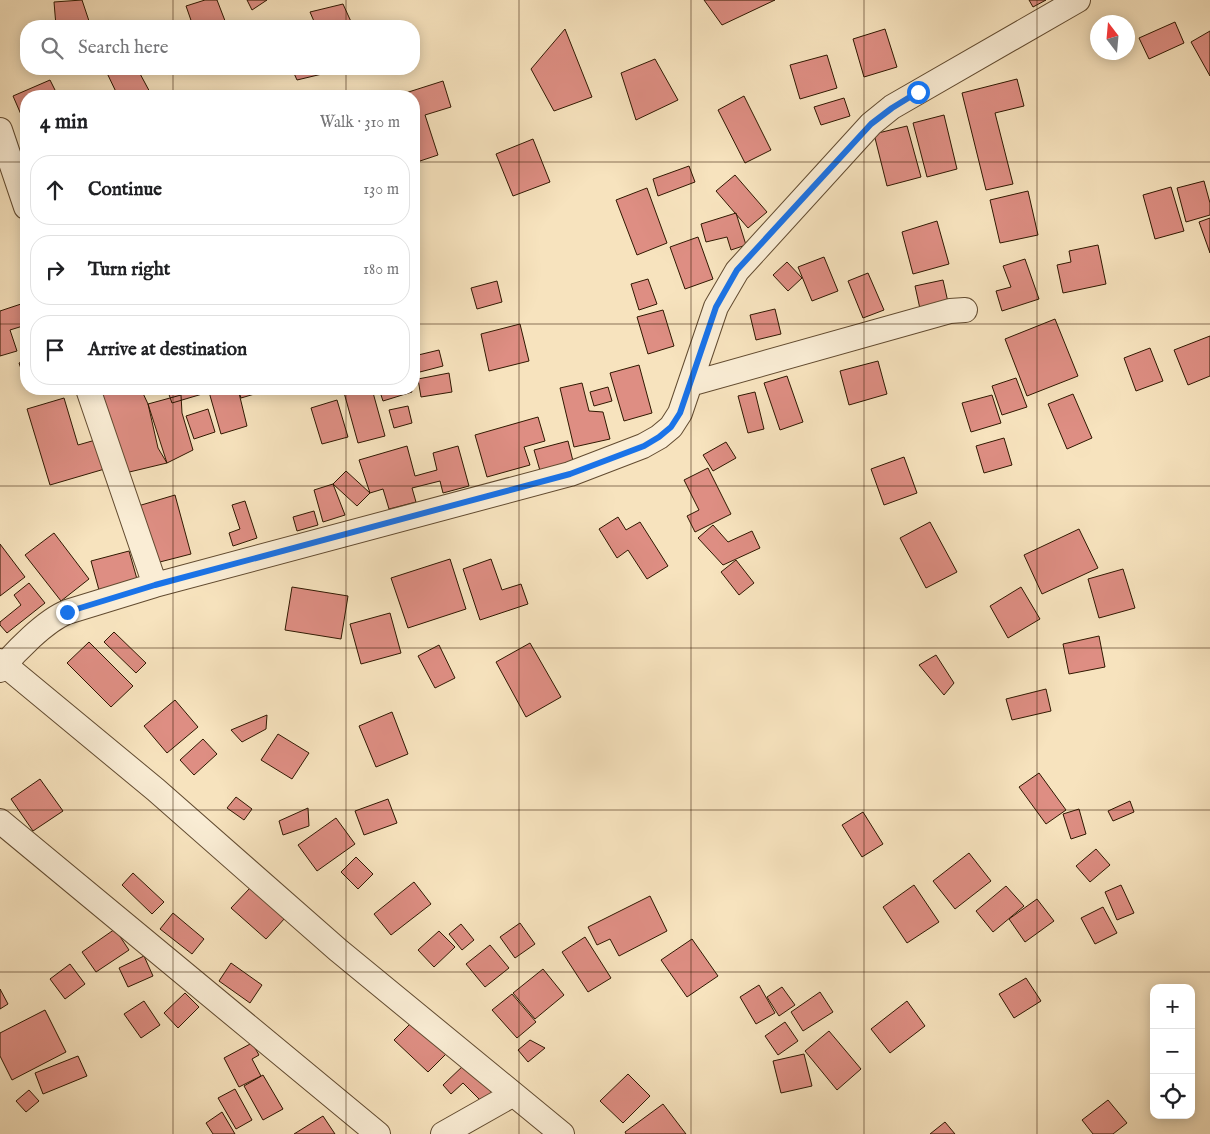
<!DOCTYPE html>
<html lang="en">
<head>
<meta charset="utf-8">
<style>
	:root { --surface:#fff; --page:#f2f2f2; --text:#202124; --muted:#757577; --line:#e0e0e0 }
	body { margin:0; font-family:"IM FELL English",serif; background:var(--page); color:var(--text) }
	.controls { position:absolute; right:15px; bottom:15px; display:grid; overflow:hidden; border-radius:10px; box-shadow:0 2px 12px #0003 }
	.controls button { width:45px; height:45px; display:grid; place-items:center; padding:0; border:0; border-bottom:1px solid var(--line); background:var(--surface); color:var(--text); font:25px sans-serif }
	.compass { position:absolute; left:1090px; top:15px; width:45px; height:45px; border-radius:50%; background:var(--surface); box-shadow:0 2px 12px #0003; rotate:344deg }
	.stop { position:absolute; width:15px; height:15px; margin:-11px; border:4px solid #1a73e8; border-radius:50%; background:#fff }
	.stop.end { background:#1a73e8; border-color:#fff; box-shadow:0 1px 5px #0008 }
	.list { margin:0; padding:0; list-style:none }
	h2 { display:flex; justify-content:space-between; align-items:center; height:65px; margin:0; padding:0 20px; font-size:21px }
	h2 small { font-size:16px; font-weight:400; color:var(--muted) }
	.list li { display:grid; grid-template-columns:32px 1fr auto; gap:15px; align-items:center; box-sizing:border-box; height:70px; margin:0 10px 10px; padding:0 10px; border:1px solid var(--line); border-radius:20px }
	.list b { display:block; font-size:19px; white-space:nowrap }
	.list em { font-size:16px; font-style:normal; color:var(--muted) }
	.icon { flex:none; width:28px; height:28px; fill:none; stroke:currentColor; stroke-width:2; stroke-linecap:round; stroke-linejoin:round }
	.map { position:relative; flex:none; width:1210px; height:1134px; overflow:hidden }
	.search { position:absolute; background:var(--surface); box-shadow:0 2px 12px #0003; left:20px; top:20px; width:400px; height:55px; display:flex; align-items:center; gap:12px; box-sizing:border-box; padding:0 18px; border-radius:20px; color:var(--muted); font-size:19px }
	.panel { position:absolute; background:var(--surface); box-shadow:0 2px 12px #0003; left:20px; top:90px; width:400px; height:305px; border-radius:20px }
	.map>svg:first-child { display:block }
	.building { fill:#de8e83; stroke:#301801 }
	.lines { fill:none; stroke-linecap:round; stroke-linejoin:round }
	.minor-casing { stroke:#624b30; stroke-width:26 }
	.minor { stroke:#faedd5; stroke-width:24 }
	.route { stroke:#1a73e8; stroke-width:6 }
	.grid { fill:none; stroke:#301801; stroke-width:1; stroke-opacity:0.55 }
</style>
</head>
<body>
<div class="map">
<svg width="1210" height="1134" viewBox="0 0 1210 1134">
	<rect width="100%" height="100%" fill="#f7e3be"/>
	<filter id="stains"><feTurbulence type="fractalNoise" baseFrequency=".004" numOctaves="4"/><feColorMatrix values="0 0 0 0 .2 0 0 0 0 .09 0 0 0 0 .02 0 0 0 .5 -.17"/></filter>
	<radialGradient id="worn" r=".72"><stop offset=".6" stop-color="#630" stop-opacity="0"/><stop offset="1" stop-color="#630" stop-opacity=".3"/></radialGradient>
	<path class="building" d="M82,0L90,24L80,26H56L54,2Z
		M205,0H217L227,26H193L186,6Z
		M247,0H267L252,10Z
		M704,0H775L722,25Z
		M1029,0H1046L1033,7Z
		M343,4L353,26H316L310,12Z
		M1175,22L1184,43L1149,59L1139,38Z
		M565,29L592,97L554,111L531,69Z
		M885,29L897,67L864,77L853,39Z
		M1210,31V76L1191,42Z
		M827,55L837,88L800,99L790,65Z
		M655,59L678,100L636,120L621,73Z
		M292,69H343L297,80Z
		M138,70L152,96H118L106,71Z
		M1017,79L1024,106L995,113L1013,184L986,190L962,93Z
		M50,80L58,96H26V126L13,96Z
		M443,81L451,107L425,115L438,155L414,163V96H396Z
		M744,96L771,150L745,163L718,110Z
		M844,98L850,116L821,125L814,107Z
		M944,115L957,169L927,177L913,123Z
		M907,126L921,177L887,186L874,134Z
		M533,139L550,182L513,196L496,154Z
		M689,166L695,182L658,196L653,179Z
		M735,175L767,212L748,228L716,191Z
		M1204,181L1210,203V215L1186,222L1177,188Z
		M1171,187L1184,231L1155,239L1143,195Z
		M647,188L667,243L637,255L616,200Z
		M1028,191L1038,235L1000,243L990,200Z
		M736,213L746,245L731,250L727,237L706,242L701,224Z
		M1210,218V253L1199,222Z
		M937,221L949,264L913,274L902,232Z
		M698,237L713,279L685,289L670,247Z
		M1098,245L1106,284L1063,293L1057,265L1071,262L1069,251Z
		M824,257L838,291L812,301L798,267Z
		M1025,259L1039,299L1002,311L996,291L1011,287L1003,266Z
		M787,262L802,278L788,291L773,275Z
		M868,273L884,310L863,318L848,281Z
		M648,279L657,304L639,310L631,284Z
		M943,280L950,311L922,318L915,286Z
		M497,281L502,302L477,309L471,288Z
		M21,304L26,319V325L10,330L17,351L0,356V311Z
		M775,309L781,334L756,340L750,315Z
		M663,310L674,346L648,354L637,317Z
		M1055,319L1078,376L1027,396L1005,339Z
		M520,324L529,361L489,371L481,334Z
		M1210,336V376L1188,385L1174,350Z
		M1150,348L1163,381L1136,391L1124,358Z
		M439,350L443,366L416,373L414,356Z
		M26,360V383L19,363Z
		M878,361L887,394L849,405L840,371Z
		M639,365L652,413L624,421L610,373Z
		M449,373L452,392L421,397L418,379Z
		M787,376L803,422L780,430L764,383Z
		M1016,378L1027,407L1002,415L992,386Z
		M582,383L589,411L603,412L610,439L574,447L560,388Z
		M608,387L612,401L594,406L590,392Z
		M101,389H141L148,404L158,448L167,463L121,474Z
		M167,389H238L247,426L221,434L209,392L172,403Z
		M238,389H268V390L241,398Z
		M343,389H372L385,436L358,443Z
		M379,389H411L412,392L383,401Z
		M755,392L764,429L748,433L738,396Z
		M1073,394L1092,438L1067,449L1048,404Z
		M181,395L182,413L193,450L167,463L148,404Z
		M992,395L1001,423L971,432L962,403Z
		M64,398L78,445L99,439L108,468L50,485L27,409Z
		M337,400L348,437L322,444L311,408Z
		M408,406L412,423L394,428L389,410Z
		M208,409L215,432L194,439L186,416Z
		M538,417L545,441L524,447L530,465L487,477L475,435Z
		M1004,438L1012,465L984,473L976,446Z
		M568,441L574,465L541,474L534,450Z
		M726,442L736,458L713,471L703,455Z
		M407,446L415,476L437,470L433,453L458,446L469,486L443,493L440,481L412,488L416,502L389,509L383,489L370,493L359,460Z
		M904,457L917,493L884,505L871,469Z
		M708,468L731,514L695,532L687,516L699,510L684,480Z
		M346,471L370,493L357,506L333,484Z
		M333,484L345,515L323,522L314,490Z
		M175,495L191,554L152,564L138,506Z
		M245,501L257,538L233,546L229,533L240,529L232,505Z
		M314,511L318,525L297,531L293,517Z
		M618,517L626,530L640,522L668,566L647,579L628,550L617,558L599,529Z
		M930,522L957,572L926,588L900,538Z
		M713,525L728,542L752,531L760,548L723,565L698,538Z
		M1079,529L1098,568L1042,594L1024,555Z
		M54,533L89,579L61,601L25,555Z
		M0,544L25,577L0,596Z
		M129,551L137,579L99,590L91,561Z
		M450,559L466,609L408,628L391,578Z
		M491,559L502,590L521,584L528,604L480,620L463,569Z
		M736,560L754,583L739,595L721,572Z
		M1123,569L1135,608L1099,618L1088,579Z
		M29,583L45,603L7,633L0,625V622L21,605L14,595Z
		M292,587L348,596L341,639L285,630Z
		M1021,587L1040,619L1008,638L990,606Z
		M390,613L401,653L361,664L350,624Z
		M114,632L146,663L136,673L104,642Z
		M1099,636L1105,667L1069,674L1063,644Z
		M89,642L133,686L111,707L67,663Z
		M530,643L561,697L526,717L496,662Z
		M439,645L455,678L435,688L418,656Z
		M936,655L954,683L944,695L919,665Z
		M1046,689L1051,711L1012,720L1006,699Z
		M175,700L198,727L167,753L144,726Z
		M392,712L408,754L376,767L359,726Z
		M267,715L266,729L242,742L231,730Z
		M278,734L309,753L292,779L261,760Z
		M203,739L217,754L194,775L180,760Z
		M1039,773L1066,810L1046,824L1019,787Z
		M40,779L63,811L33,831L11,799Z
		M236,797L252,809L244,820L227,808Z
		M388,799L397,823L364,835L355,811Z
		M1130,801L1134,812L1113,821L1108,811Z
		M308,808L309,826L283,835L279,821Z
		M1079,809L1086,834L1071,839L1063,814Z
		M863,812L883,844L862,857L842,825Z
		M336,818L355,844L317,871L298,845Z
		M1096,849L1110,865L1090,882L1076,866Z
		M969,853L991,881L955,909L933,881Z
		M356,857L373,874L358,889L341,872Z
		M133,873L164,902L152,914L122,885Z
		M414,882L431,904L391,935L374,914Z
		M914,885L939,922L907,943L883,907Z
		M1121,885L1134,913L1117,920L1105,892Z
		M1006,886L1024,906L993,932L976,911Z
		M250,888L285,918L266,939L231,908Z
		M650,896L667,931L619,956L610,939L597,945L588,927Z
		M1037,899L1054,921L1025,942L1009,919Z
		M1103,907L1117,933L1095,944L1081,918Z
		M173,913L204,939L192,954L160,929Z
		M520,923L535,944L515,958L500,937Z
		M461,924L474,940L462,950L449,934Z
		M115,929L129,950L96,972L82,952Z
		M439,931L455,947L434,967L418,950Z
		M585,937L611,978L588,992L562,952Z
		M692,939L718,976L687,997L661,960Z
		M490,945L509,968L485,987L466,964Z
		M144,956L153,976L128,987L119,968Z
		M231,963L262,985L250,1003L219,981Z
		M70,964L85,984L65,999L50,979Z
		M543,969L564,995L535,1019L513,993Z
		M1026,978L1041,1001L1014,1018L999,994Z
		M759,985L775,1013L756,1024L740,997Z
		M782,987L795,1005L779,1016L767,997Z
		M0,989L8,1004L0,1009Z
		M820,992L833,1012L803,1031L791,1012Z
		M185,993L199,1007L178,1028L164,1013Z
		M512,994L536,1022L517,1038L492,1010Z
		M144,1001L160,1025L141,1038L124,1014Z
		M907,1001L925,1026L890,1053L871,1029Z
		M45,1010L66,1052L12,1080L0,1056V1033Z
		M416,1018L450,1050L428,1072L394,1040Z
		M785,1022L798,1041L778,1055L765,1036Z
		M829,1031L861,1069L837,1090L805,1051Z
		M530,1040L545,1048L528,1062L518,1050Z
		M252,1043L259,1055L252,1059L261,1076L239,1087L224,1058Z
		M804,1054L812,1086L781,1093L773,1061Z
		M78,1056L87,1076L43,1094L35,1073Z
		M465,1064L492,1093L482,1102L463,1083L451,1094L443,1085Z
		M628,1074L650,1096L623,1123L600,1101Z
		M263,1075L283,1109L263,1120L244,1086Z
		M235,1089L252,1120L236,1129L218,1098Z
		M29,1090L39,1101L26,1112L16,1101Z
		M1108,1100L1127,1123L1113,1134H1093L1082,1120Z
		M663,1104L686,1134H626L625,1132Z
		M222,1112L235,1134H213L206,1123Z
		M323,1116L335,1134H294Z
		M945,1122L955,1134H930Z"/>
	<g class="lines">
		<defs>
			<path id="minor" d="M0,130L26,207
				M690,384L950,311L965,310
				M88,389L155,585
				M0,661L156,790L338,950L562,1134
				M0,670C16,651 45,621 67,612L155,585L570,474L643,446L659,437L671,427L680,413L716,307L737,271L871,124L892,107L1078,0
				M0,821L378,1134
				M443,1134L512,1095"/>
		</defs>
		<use href="#minor" class="minor-casing"/>
		<use href="#minor" class="minor"/>
	</g>
	<g class="lines">
		<path class="route" d="M67,612L155,585L570,474L644,446L659,437L671,427L680,413L716,307L737,270L871,124L892,108L918,92"/>
	</g>
	<path class="grid" d="M173,0V26M346,0V26M519,0V1134M691,0V1134M864,0V1134M1037,0V1134M173,69V96M346,69V96M0,162H26M414,162H1210M0,324H26M414,324H1210M173,389V1134M346,389V1134M0,486H1210M0,648H1210M0,810H1210M0,972H1210"/>
	<rect width="100%" height="100%" filter="url(#stains)"/>
	<rect width="100%" height="100%" fill="url(#worn)"/>
</svg>
<div class="controls">
<button>+</button>
<button>−</button>
<button><svg class="icon" aria-label="locate" viewBox="0 0 24 24"><circle cx="12" cy="12" r="6"/><path d="M12 2v4M12 18v4M2 12h4M18 12h4"/></svg></button>
</div>
<svg class="compass" viewBox="-18 -18 36 36"><path d="M0-13l5 13h-10z" fill="#e53935"/><path d="M0 13l5-13h-10z" fill="#757577"/></svg>
<div class="stop" style="left:918px;top:92px"></div>
<div class="stop end" style="left:67px;top:612px"></div>
<div class="search"><svg class="icon" aria-label="search" viewBox="0 0 24 24"><circle cx="10" cy="10" r="6"/><path d="M15 15l6 6"/></svg>Search here</div>
<section class="panel">
<h2>4 min<small>Walk · 310 m</small></h2>
<ul class="list">
<li><svg class="icon" aria-label="ahead" viewBox="0 0 24 24"><path d="M12 20V5M6 11l6-6 6 6"/></svg><div><b>Continue</b></div><em>130 m</em></li>
<li><svg class="icon" aria-label="right" viewBox="0 0 24 24"><path d="M7 20v-9h11M14 6l5 5-5 5"/></svg><div><b>Turn right</b></div><em>180 m</em></li>
<li><svg class="icon" aria-label="arrive" viewBox="0 0 24 24"><path d="M6 21V4h12l-3 4 3 4H6"/></svg><div><b>Arrive at destination</b></div></li>
</ul>
</section>
</div>
</body>
</html>
